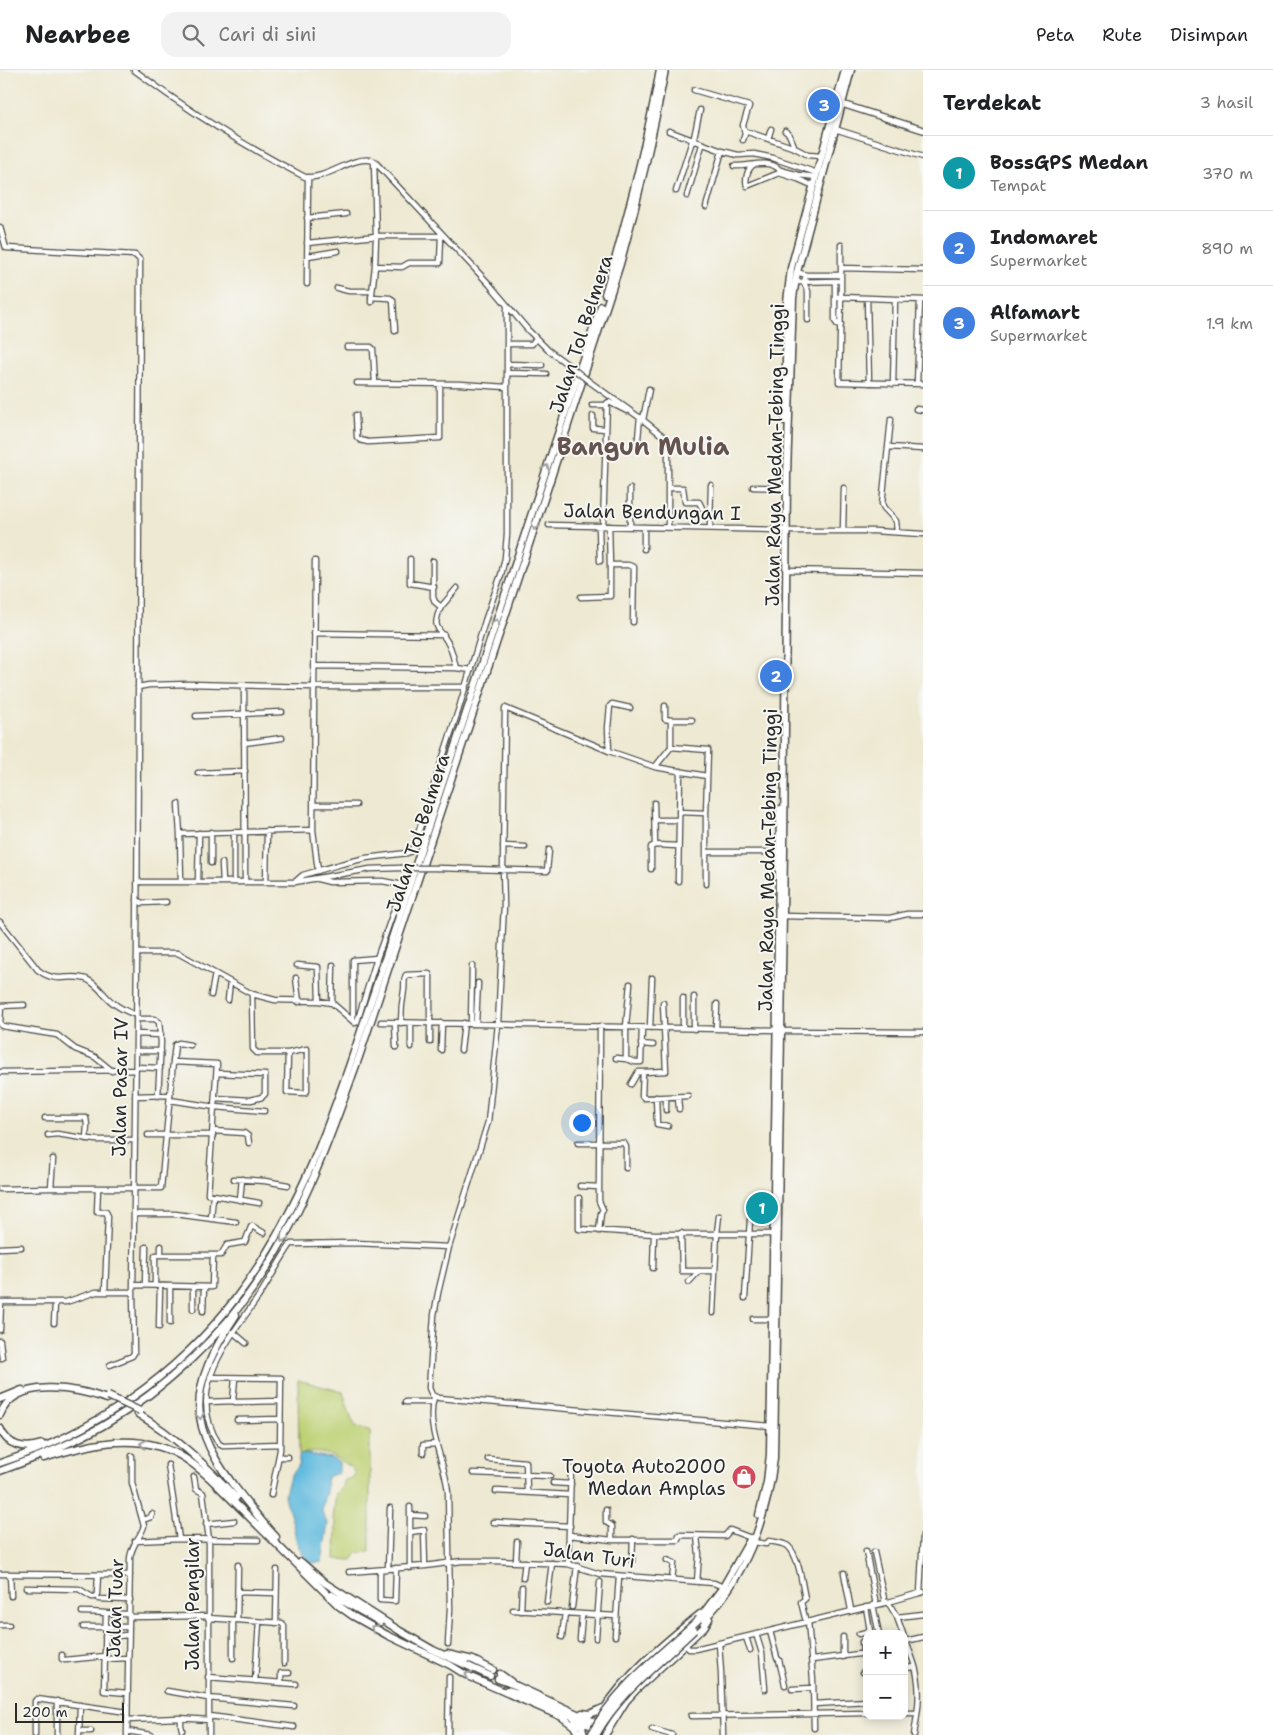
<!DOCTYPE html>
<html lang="id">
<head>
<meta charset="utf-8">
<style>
	:root { --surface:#fff; --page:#f2f2f2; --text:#202124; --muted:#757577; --line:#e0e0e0; --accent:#0b8043 }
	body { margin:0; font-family:"Shantell Sans",sans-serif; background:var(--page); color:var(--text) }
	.controls { position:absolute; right:15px; bottom:15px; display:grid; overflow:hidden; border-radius:10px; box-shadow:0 2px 12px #0003 }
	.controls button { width:45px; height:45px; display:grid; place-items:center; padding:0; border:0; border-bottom:1px solid var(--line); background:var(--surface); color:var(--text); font:25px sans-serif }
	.scale { position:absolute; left:15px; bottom:12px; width:109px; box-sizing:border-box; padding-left:5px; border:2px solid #2b2b2b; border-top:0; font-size:14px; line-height:18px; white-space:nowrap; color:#2b2b2b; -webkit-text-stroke:4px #f6f6f2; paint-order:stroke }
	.you { position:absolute; left:581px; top:1052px; width:18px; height:18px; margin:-12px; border:4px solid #fff; border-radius:50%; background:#1a73e8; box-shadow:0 0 0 8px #1a73e833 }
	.badge { display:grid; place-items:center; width:32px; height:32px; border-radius:50%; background:var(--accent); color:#fff; font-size:16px; font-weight:700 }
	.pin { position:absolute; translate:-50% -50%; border:2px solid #fff; box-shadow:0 1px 5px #0006 }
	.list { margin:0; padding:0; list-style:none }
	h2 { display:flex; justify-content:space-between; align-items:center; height:65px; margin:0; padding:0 20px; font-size:21px }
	h2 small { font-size:16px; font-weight:400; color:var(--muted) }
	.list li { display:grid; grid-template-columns:32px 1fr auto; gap:15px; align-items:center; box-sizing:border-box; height:75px; padding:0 20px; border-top:1px solid var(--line) }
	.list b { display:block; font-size:19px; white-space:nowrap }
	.list p { margin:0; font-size:16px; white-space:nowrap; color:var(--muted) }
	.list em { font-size:16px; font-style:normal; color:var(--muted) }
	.icon { flex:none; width:28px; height:28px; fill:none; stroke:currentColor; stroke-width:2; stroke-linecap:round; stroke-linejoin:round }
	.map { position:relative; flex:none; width:923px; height:1665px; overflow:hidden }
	header { display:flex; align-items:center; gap:30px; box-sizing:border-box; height:70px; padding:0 25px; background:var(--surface); border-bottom:1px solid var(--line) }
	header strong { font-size:24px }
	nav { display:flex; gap:28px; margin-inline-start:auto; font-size:18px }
	.search { width:350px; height:45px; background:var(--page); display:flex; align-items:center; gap:12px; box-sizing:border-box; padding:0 18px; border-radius:15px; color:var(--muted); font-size:19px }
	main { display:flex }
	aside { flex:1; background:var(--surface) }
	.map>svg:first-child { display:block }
	.green { fill:#bed174; stroke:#747e50 }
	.water { fill:#62bbdf; stroke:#467385 }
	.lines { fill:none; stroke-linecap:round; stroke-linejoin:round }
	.minor-casing { stroke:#484844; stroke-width:7 }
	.major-casing { stroke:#484844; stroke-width:8 }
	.highway-casing { stroke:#484844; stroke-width:9 }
	.minor { stroke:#fff; stroke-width:4.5 }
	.major { stroke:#fff; stroke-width:5.5 }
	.highway { stroke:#fff; stroke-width:6 }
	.minor-bridge-casing { stroke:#484844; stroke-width:7; stroke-linecap:butt }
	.highway-bridge-casing { stroke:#484844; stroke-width:9; stroke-linecap:butt }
	.minor-bridge { stroke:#fff; stroke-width:4.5 }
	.highway-bridge { stroke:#fff; stroke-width:6 }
	.oneway { stroke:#a0a0a0 }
	.labels { text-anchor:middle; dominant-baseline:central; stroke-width:4; stroke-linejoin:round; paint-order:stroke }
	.street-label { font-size:19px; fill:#2b2b2b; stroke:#f6f6f2 }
	.poi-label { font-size:19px; fill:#2b2b2b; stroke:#f6f6f2; text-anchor:end }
	.district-label { font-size:24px; font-weight:bold; fill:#655350; stroke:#f6f6f2 }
</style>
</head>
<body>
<header>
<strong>Nearbee</strong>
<div class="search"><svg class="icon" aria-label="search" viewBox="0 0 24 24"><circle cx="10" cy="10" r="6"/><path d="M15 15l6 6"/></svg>Cari di sini</div>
<nav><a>Peta</a><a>Rute</a><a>Disimpan</a></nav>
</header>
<main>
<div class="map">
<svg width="923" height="1665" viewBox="0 0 923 1665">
	<rect width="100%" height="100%" fill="#f6f6f2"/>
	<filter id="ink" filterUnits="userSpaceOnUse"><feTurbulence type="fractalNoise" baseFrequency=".02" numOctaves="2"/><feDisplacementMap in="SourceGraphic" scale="10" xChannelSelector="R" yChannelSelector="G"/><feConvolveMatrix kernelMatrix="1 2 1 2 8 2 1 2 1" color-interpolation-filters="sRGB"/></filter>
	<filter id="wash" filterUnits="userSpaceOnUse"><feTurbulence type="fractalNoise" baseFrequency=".0096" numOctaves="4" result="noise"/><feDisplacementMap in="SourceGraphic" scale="20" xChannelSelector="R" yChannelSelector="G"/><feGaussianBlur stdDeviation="1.12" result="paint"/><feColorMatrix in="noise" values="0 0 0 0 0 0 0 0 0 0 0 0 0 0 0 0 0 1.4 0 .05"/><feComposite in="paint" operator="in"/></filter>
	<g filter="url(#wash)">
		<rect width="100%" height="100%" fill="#eee9d2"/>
		<path class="green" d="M298,1310L343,1322C346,1330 351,1351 355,1355C359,1359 365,1357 370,1361V1482L357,1483L352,1490L335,1489L336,1452L333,1449L336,1423L343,1416L345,1410L352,1408L355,1404C351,1396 351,1398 344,1393C329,1382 318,1381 299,1384Z"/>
		<path class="water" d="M307,1384L331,1388L339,1392V1403L328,1406L326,1411C330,1426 314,1438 328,1453L322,1492L310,1493C293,1473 297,1466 290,1443C288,1436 284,1433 285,1425C286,1419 289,1408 292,1403C294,1400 297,1399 298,1397C299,1394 299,1388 299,1385Z"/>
	</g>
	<g filter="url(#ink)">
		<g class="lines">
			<defs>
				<path id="minor" d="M134,0C187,40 246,77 305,107C328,110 353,84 374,91L490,215L528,260L548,280L567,294
					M694,20L749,36L743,55L745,64L743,70
					M835,59L923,87
					M669,61L722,81L738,85L754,84L773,88L817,103
					M745,61L795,78L808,85L821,86
					M785,61L789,64L795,78
					M768,69L771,59
					M693,72L700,40
					M374,91L376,166L375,196
					M734,96C749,97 768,88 780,100L779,103
					M752,96C747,100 745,110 747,116L779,103L798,109L814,116
					M780,100L799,105L816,107
					M676,121L692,71
					M687,126L702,75
					M706,137L722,81
					M307,148L346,144
					M0,157L6,178L135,185L140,190L137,883L133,1222L134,1283L132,1286L110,1295
					M307,173L376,166H444
					M308,186L338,181
					M841,198L923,200
					M797,202L806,205H841
					M806,205L804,213L808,221V250
					M835,211V251L837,254L841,255
					M795,212L837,211
					M307,214L308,107
					M337,218L349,221H372
					M371,227L390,228L393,230L395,261
					M835,227H841V175
					M867,228L869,313
					M923,230L841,227L839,312L923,314
					M371,232L375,196L402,197L409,193H440L441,166
					M507,274H532L536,268
					M347,277H371L373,279L375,313
					M508,294L542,295
					M508,303L546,304
					M590,312L643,350L668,370V458
					M357,313L460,314L506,317
					M893,314L895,229
					M917,314L920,230
					M592,335H606
					M916,339L923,340
					M356,345L357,367L360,370L368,372L440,368V314
					M593,346V358L606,359
					M891,349L882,434L884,438L896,451L897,462
					M643,350L649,319
					M888,377L923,379
					M637,379L640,347
					M753,417L784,418
					M668,418H683L685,432H699L702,438
					M630,419V456
					M549,455L784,460
					M599,456L600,491
					M603,456L607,333L609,332L627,341
					M609,456L610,495H628L634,497L633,552
					M710,458L711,415
					M787,461H874L923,464
					M843,461L844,418
					M644,479V457
					M410,489V513L434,517
					M315,491L313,760L318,801
					M433,491V527L435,532L441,537C430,561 441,557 450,577C453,584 454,591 456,598
					M786,500L923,503
					M581,527L610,526V495
					M441,537L457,518
					M314,563L444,565
					M314,596L456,598L471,600
					M244,616L245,811
					M138,617L149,615L189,614L313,617H466
					M665,636V649L671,650V677
					M196,646L282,642
					M671,650H692
					M244,673L282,668
					M609,681L608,658L610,636L612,634L630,638
					M655,697L671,677L708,680L706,743
					M198,703L245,701
					M707,706L655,697L609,681L505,638L503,799L504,835L498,954L488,1052L449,1177L438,1223L434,1245L429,1318L432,1325L439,1328L770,1356
					M654,733L655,775
					M178,734L180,764
					M314,735H356
					M679,742L706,743V814
					M655,750H679
					M211,762V793
					M234,762V812
					M503,776L525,777
					M706,782H780
					M222,793L223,812
					M437,798L547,801L549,780
					M651,799V777L655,775L678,776
					M678,811L680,701
					M137,812H295L370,799L400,798
					M181,812L180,764L313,760
					M198,812L199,763
					M266,812L267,761
					M295,812L303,805L341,794L366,788L407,783L411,781L414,776L459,638L485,551L501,505L505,488L507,464V236
					M137,830L142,833L166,832
					M780,846L890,848L907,844H923
					M0,852L38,900C58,915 68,903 86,909C98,914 103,925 112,932C119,938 128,942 136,945
					M137,883H178L252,924L253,979L257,983H288L287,1022L305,1023L307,1021V979L288,983
					M297,895L318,897L319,931
					M296,908L299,932
					M630,914L626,957V989L635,992H641L642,958
					M252,924L275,930L319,931L332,933L355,953L357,952L377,888L403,815L382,811L330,812L318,809
					M211,925L215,904
					M228,930L230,912
					M332,933L333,895
					M663,933L666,1001L643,1002L642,1026L644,1028L688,1026
					M0,936L24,935
					M1,937L0,953L2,956L57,965L75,979L95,987L112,1001
					M136,949H155L159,952L161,972L158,1026
					M353,950V890L377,888
					M381,952L776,960
					M395,953L396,977
					M401,953C401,941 402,931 404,920C405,915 403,910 406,905L429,904L430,906V972
					M411,953V977
					M471,954L472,896
					M476,954L478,913
					M650,958L652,908
					M683,958V928
					M694,959V927
					M716,959L717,934
					M781,961L923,962
					M136,964L161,965
					M641,974L653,975
					M441,980L442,953
					M461,980L464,953
					M136,981H161
					M616,988L626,989
					M173,992L175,975L179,973L190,975
					M136,997L160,998
					M0,1002L135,1000
					M631,1014L638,1002H643
					M135,1026L170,1025L173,992L217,994L208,1124L259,1133
					M656,1027L657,1054L668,1056
					M678,1027L679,1039
					M215,1028L251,1030L262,1027L265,1024V1005L217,1003
					M170,1030L215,1037L264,1041
					M666,1040V1027
					M45,1048H86L87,1055L86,1069
					M213,1061L244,1063L248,1066L249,1073
					M48,1065L57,1064L96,1070H135
					M148,1065H213
					M578,1073H624L626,1077V1098
					M234,1109L265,1111L288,1115
					M580,1116L599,1117
					M51,1118H161L170,1025
					M98,1118L97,1142H106L108,1146L105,1222
					M0,1119L51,1118L53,1089
					M579,1128V1159L654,1164H773
					M240,1130L242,1109
					M134,1144H175L236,1152
					M211,1149L213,1126
					M599,1161L601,1143L603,1140L599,1131V1117L600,956
					M681,1163L682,1201H715
					M0,1178L21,1177
					M161,1184V1176
					M653,1198L654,1164
					M689,1212L699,1201
					M133,1215L212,1217L213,1185
					M145,1215L146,1177
					M155,1215V1186L156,1185H221L227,1175L245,1172L251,1157L252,1156L264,1163
					M170,1216V1253
					M193,1217V1239
					M745,1228L750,1150
					M0,1232H66L96,1222H133
					M203,1241L204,1217
					M713,1243L717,1163L719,1146
					M753,1249H772
					M54,1253L55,1233
					M159,1257L160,1216
					M0,1260L1,1232
					M233,1262L246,1273
					M0,1271L2,1288
					M210,1307L281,1308L280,1380L271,1425
					M235,1309L233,1330L235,1332L280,1331
					M434,1327C425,1359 445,1390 448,1422L450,1539L448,1574
					M207,1332L234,1331
					M405,1332H432
					M237,1350L280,1349
					M280,1374L223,1376L219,1374C183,1319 231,1267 261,1223C271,1207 280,1190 291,1174L355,1173L449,1177
					M423,1383V1375L436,1374
					M279,1387H288
					M488,1389L526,1392L527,1421
					M168,1395L179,1469
					M473,1403L550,1406
					M194,1407L196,1419L203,1423L209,1470V1665
					M553,1413L571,1414
					M496,1421L570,1425
					M606,1440V1452L612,1456V1470
					M410,1445L425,1446
					M143,1450L151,1447L152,1444
					M493,1452L570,1456
					M206,1454L234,1451
					M410,1462L424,1460L425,1496
					M569,1465L612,1470H678L679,1465L725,1466L730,1460L751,1468
					M135,1471L179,1469L258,1470
					M754,1472L766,1474L769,1471C775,1472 784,1473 788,1476C799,1486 802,1514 805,1529L801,1532L806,1552
					M866,1481L876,1535
					M874,1482L885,1533
					M667,1490L674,1493L672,1510
					M516,1491L517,1472
					M632,1491L633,1469
					M568,1494L571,1399
					M410,1498V1437
					M388,1499L390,1438
					M380,1500V1530L395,1531L396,1498
					M349,1502L425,1496L462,1491H495L568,1494L600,1504L714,1513L723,1517
					M844,1503L851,1540
					M0,1504L130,1505
					M10,1504L11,1526
					M523,1508L525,1492
					M697,1512L699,1485L697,1466
					M26,1518L79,1519L92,1527H95L97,1524L98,1505
					M238,1522L276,1523
					M920,1523L923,1465
					M99,1529L130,1530
					M547,1532L552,1493
					M888,1532L897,1547L903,1564
					M873,1535L879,1564
					M572,1537L577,1496
					M513,1540L616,1546
					M521,1541L522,1517
					M82,1542C98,1542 113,1544 129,1544
					M106,1544L104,1621L128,1623
					M129,1547L208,1546
					M897,1547L923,1544
					M208,1548L282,1553L284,1556V1593
					M237,1550L238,1495
					M808,1551L813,1610L814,1658
					M276,1553L277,1500
					M0,1555H9
					M83,1557H129
					M770,1561L777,1588L779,1590L785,1615
					M756,1564L762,1583L765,1619
					M859,1564L870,1561L866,1537
					M615,1566L619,1506
					M105,1567L128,1565
					M562,1567L565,1543
					M746,1567L750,1580
					M843,1567V1587
					M904,1567C909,1580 915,1592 917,1605C921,1625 917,1646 914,1665
					M596,1568L600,1512
					M580,1569L582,1545
					M906,1571L923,1567
					M862,1572L863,1583
					M719,1573L721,1603L723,1665
					M685,1575L689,1579H695L885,1533L923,1522
					M62,1585V1589L65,1590L105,1586
					M233,1588V1550
					M106,1589L128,1588
					M812,1590L867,1583
					M904,1598L915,1597
					M863,1602H867
					M208,1607L296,1614
					M255,1611L259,1552
					M281,1613V1603H289
					M792,1619L813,1618
					M167,1621L208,1628L294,1636
					M57,1631V1665
					M814,1634L867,1631
					M904,1643H917
					M209,1646L294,1657
					M691,1646L867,1643
					M181,1648V1655L182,1660
					M127,1650L179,1648L209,1650
					M652,1659L672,1665
					M79,1661H91
					M127,1661L151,1665
					M35,1665V1631L37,1629L127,1642
					M79,1665L80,1635
					M127,1665L130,1488C132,1473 140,1469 144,1456L132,1413V1386
					M448,1665L449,1607"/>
				<path id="major" d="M842,34L923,60"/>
				<path id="highway" d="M605,224C627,150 646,76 660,0
					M785,351L787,232L791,198L845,0
					M236,1245C187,1319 185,1356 242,1426C253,1440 264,1455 276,1467
					M0,1329L22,1320
					M138,1344C176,1367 207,1395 236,1428
					M0,1345C15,1306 77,1318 107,1329
					M0,1358C7,1376 24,1380 42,1374
					M44,1388C91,1373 142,1360 186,1389C198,1397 209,1407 219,1417L339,1536L353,1546L387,1565L450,1595L466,1605L562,1647L574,1656L579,1665
					M0,1393C93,1363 176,1307 236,1228C299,1145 334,1044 366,946C384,892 402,839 419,785C439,722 461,660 481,598C521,477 560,356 601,236
					M0,1401C36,1388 71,1374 104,1355C165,1319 221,1267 260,1208C305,1140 332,1063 359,987L543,432L620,194C638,130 653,65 665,0
					M759,1445L767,1412L770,1384L780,739
					M301,1492L325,1513L400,1561L433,1580L490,1606
					M332,1525L380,1552
					M699,1549L723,1517L751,1468
					M702,1552C745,1508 767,1449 774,1388L784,781L787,404L793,228L797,202L851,0
					M447,1584L473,1590L493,1600
					M500,1604L511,1612
					M498,1609L517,1616L601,1655
					M507,1620C539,1628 570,1645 599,1660
					M582,1643L590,1644L603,1638
					M600,1645C624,1606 665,1572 700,1544
					M575,1649L582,1657L584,1665
					M605,1665L626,1631L637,1619L704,1557L709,1549"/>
			</defs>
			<use href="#minor" class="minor-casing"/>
			<use href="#major" class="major-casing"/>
			<use href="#highway" class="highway-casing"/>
			<use href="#minor" class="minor"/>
			<use href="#major" class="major"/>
			<use href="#highway" class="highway"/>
			<defs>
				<path id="minor-bridge" d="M567,294L590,312
					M400,798H437"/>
				<path id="highway-bridge" d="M108,1326L140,1341
					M591,1665C614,1618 662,1584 699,1549
					M596,1665C620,1622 660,1593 694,1560"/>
			</defs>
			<use href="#minor-bridge" class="minor-bridge-casing"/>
			<use href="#highway-bridge" class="highway-bridge-casing"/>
			<use href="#minor-bridge" class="minor-bridge"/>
			<use href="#highway-bridge" class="highway-bridge"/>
		</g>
		<defs><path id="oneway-chevron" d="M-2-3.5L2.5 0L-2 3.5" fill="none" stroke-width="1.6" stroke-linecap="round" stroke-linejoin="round" transform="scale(1.25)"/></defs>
		<g class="oneway">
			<use href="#oneway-chevron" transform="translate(546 398) rotate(-71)"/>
			<use href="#oneway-chevron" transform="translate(535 457) rotate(108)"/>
			<use href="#oneway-chevron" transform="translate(496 552) rotate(-72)"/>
			<use href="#oneway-chevron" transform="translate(283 1169) rotate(119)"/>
			<use href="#oneway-chevron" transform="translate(200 1346) rotate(82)"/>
			<use href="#oneway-chevron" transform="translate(143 1374) rotate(-169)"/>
			<use href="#oneway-chevron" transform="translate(374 1558) rotate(-150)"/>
			<use href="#oneway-chevron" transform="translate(468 1605) rotate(-155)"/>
		</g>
	</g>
	<defs>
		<symbol id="shop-disc" viewBox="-11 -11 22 22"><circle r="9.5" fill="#d1495b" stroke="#f6f6f2"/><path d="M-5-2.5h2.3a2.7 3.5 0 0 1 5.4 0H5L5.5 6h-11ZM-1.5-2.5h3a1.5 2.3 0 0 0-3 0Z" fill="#fff"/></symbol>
	</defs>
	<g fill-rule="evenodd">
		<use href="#shop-disc" x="730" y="1393" width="28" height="28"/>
	</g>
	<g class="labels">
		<g class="street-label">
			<text transform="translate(581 264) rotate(-72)">Jalan Tol Belmera</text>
			<text transform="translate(775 385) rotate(-89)">Jalan Raya Medan-Tebing Tinggi</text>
			<text transform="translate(652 442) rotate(1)">Jalan Bendungan I</text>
			<text transform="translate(418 763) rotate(-72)">Jalan Tol Belmera</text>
			<text transform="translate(768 790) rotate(-89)">Jalan Raya Medan-Tebing Tinggi</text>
			<text transform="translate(120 1017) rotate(-89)">Jalan Pasar IV</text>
			<text transform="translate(589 1485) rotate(8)">Jalan Turi</text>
			<text transform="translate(192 1534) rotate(-90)">Jalan Pengilar</text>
			<text transform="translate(115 1538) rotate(-88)">Jalan Tuar</text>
		</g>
		<g class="poi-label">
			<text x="726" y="1396">Toyota Auto2000<tspan x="726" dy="22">Medan Amplas</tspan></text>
		</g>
		<g class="district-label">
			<text x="643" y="377">Bangun Mulia</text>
		</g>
	</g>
</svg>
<div class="controls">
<button>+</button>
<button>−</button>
</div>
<div class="scale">200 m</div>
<div class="you"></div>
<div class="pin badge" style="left:762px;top:1138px;background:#0f9aa8">1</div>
<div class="pin badge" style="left:776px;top:606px;background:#3f7fe0">2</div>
<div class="pin badge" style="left:824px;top:35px;background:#3f7fe0">3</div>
</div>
<aside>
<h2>Terdekat<small>3 hasil</small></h2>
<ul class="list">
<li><span class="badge" style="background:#0f9aa8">1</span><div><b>BossGPS Medan</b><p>Tempat</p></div><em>370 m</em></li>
<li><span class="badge" style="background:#3f7fe0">2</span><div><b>Indomaret</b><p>Supermarket</p></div><em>890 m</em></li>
<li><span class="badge" style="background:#3f7fe0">3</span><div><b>Alfamart</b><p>Supermarket</p></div><em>1.9 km</em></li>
</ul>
</aside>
</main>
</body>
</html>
